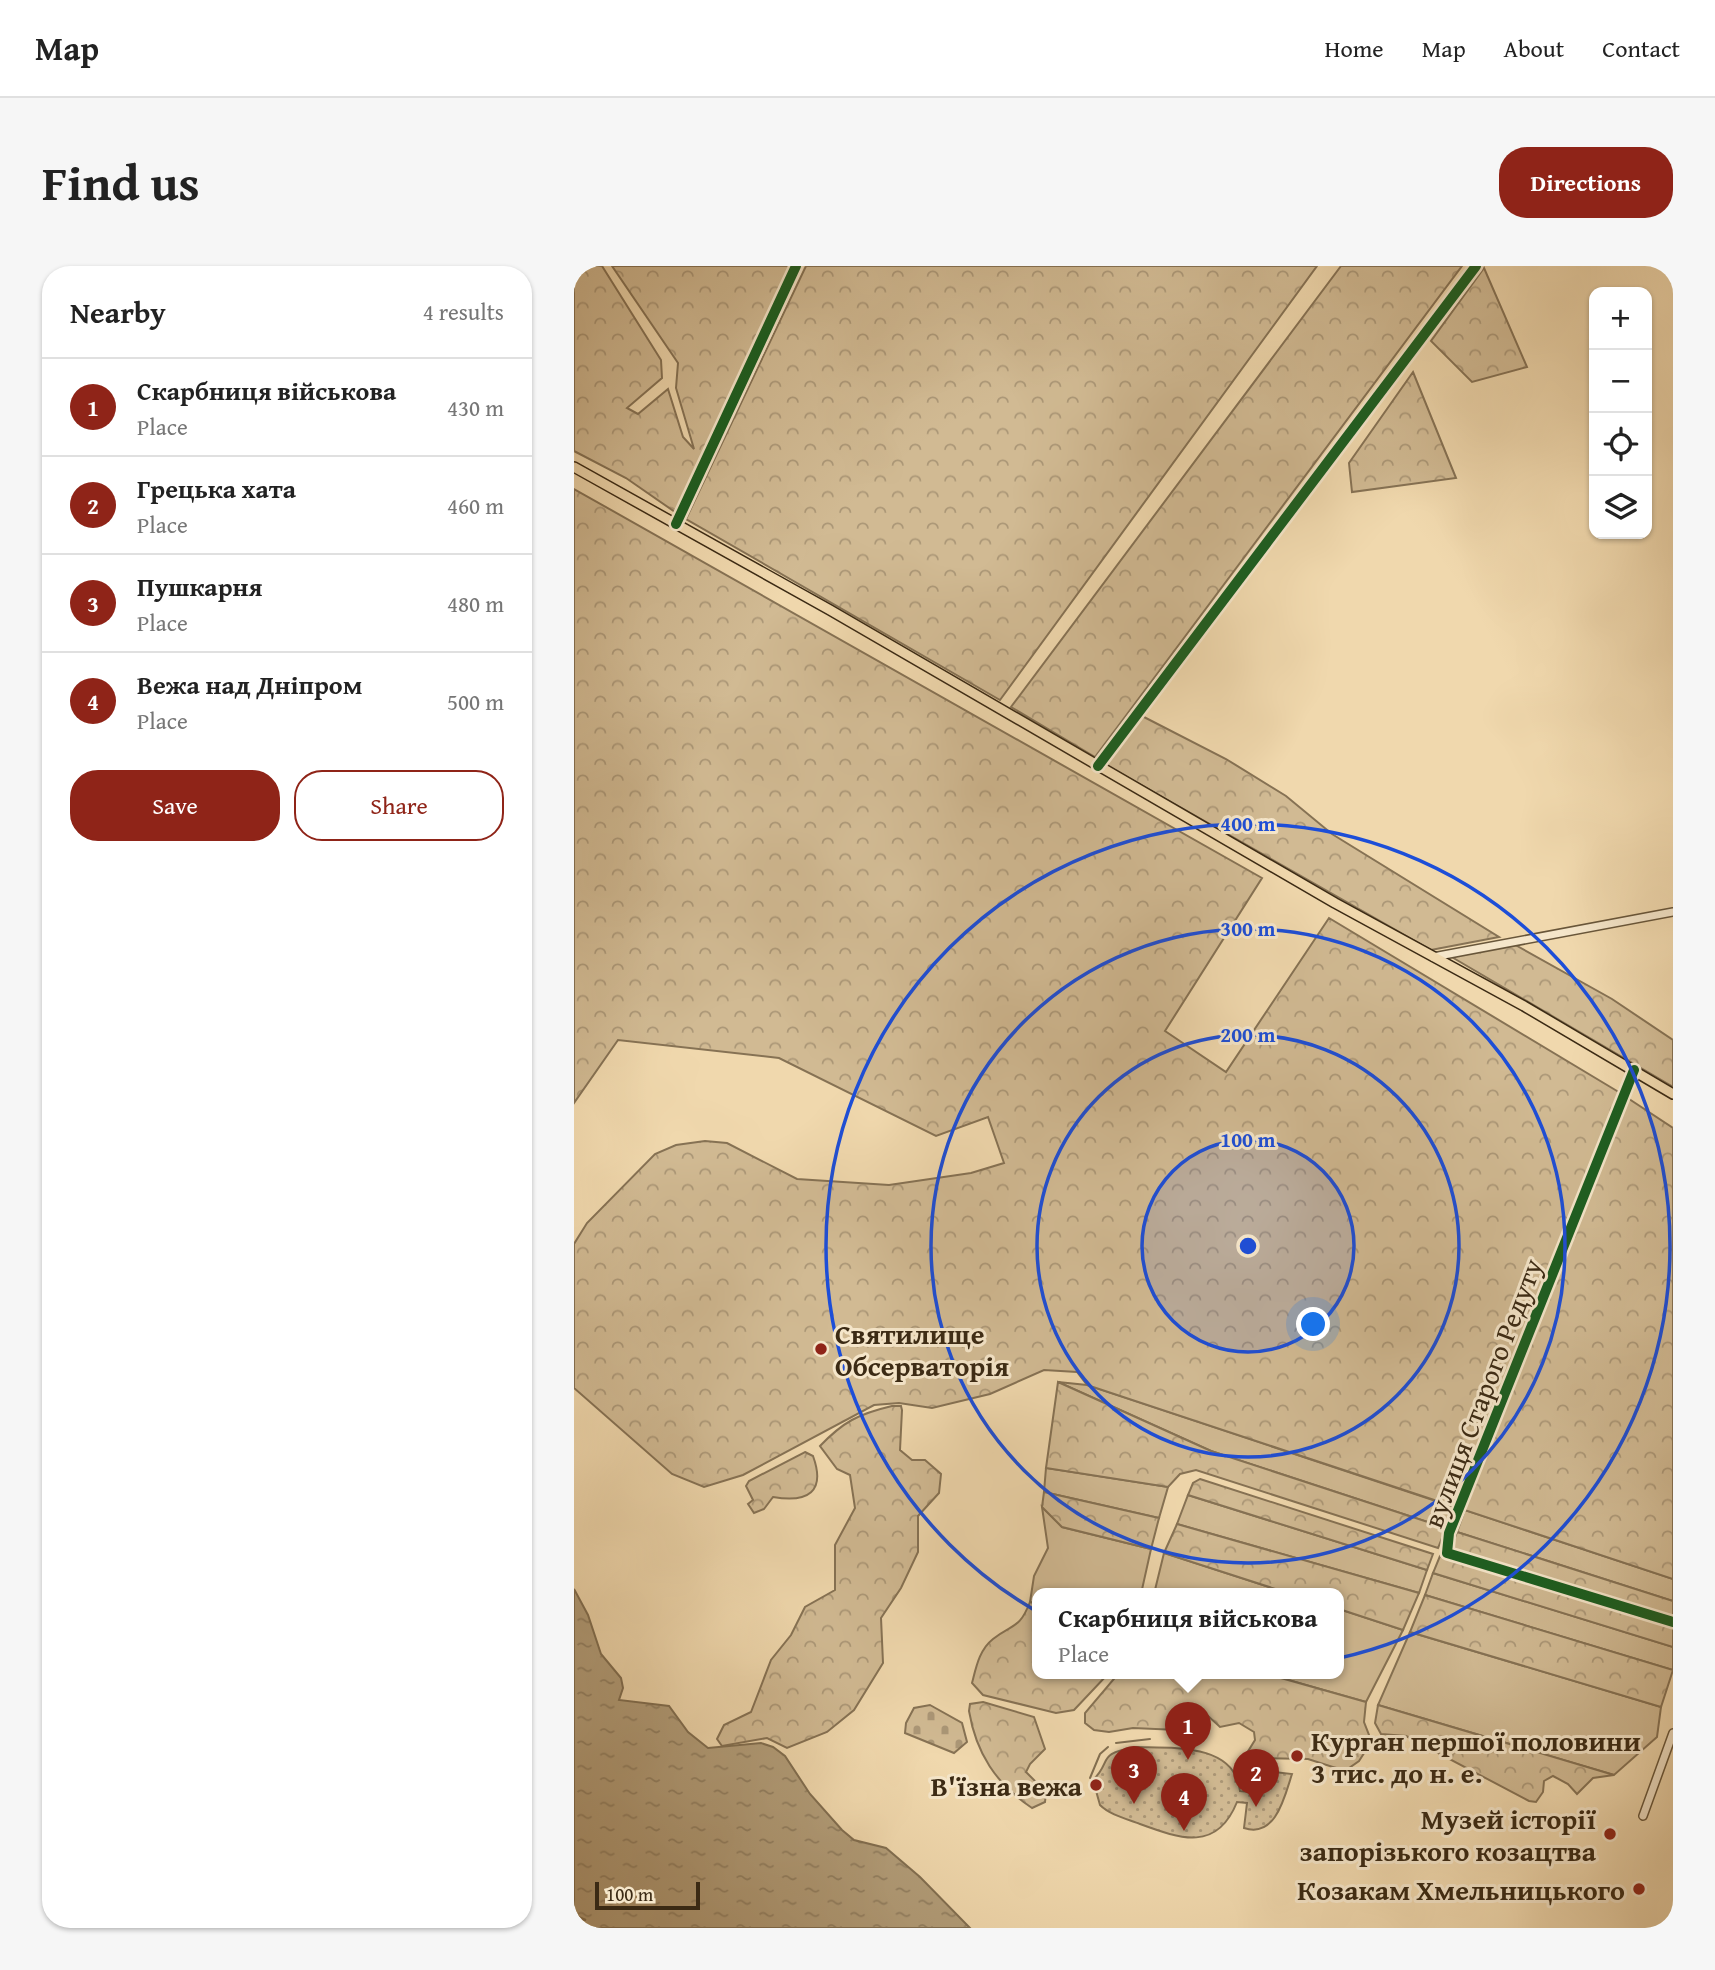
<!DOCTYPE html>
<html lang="en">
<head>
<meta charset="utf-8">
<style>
	:root { --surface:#fff; --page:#f6f6f6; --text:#222; --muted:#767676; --line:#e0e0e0; --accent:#8f2418 }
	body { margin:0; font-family:"Gentium Book Plus",serif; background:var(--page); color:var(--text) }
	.controls { position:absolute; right:21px; top:21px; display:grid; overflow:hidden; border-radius:14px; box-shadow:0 2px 5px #0004 }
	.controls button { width:63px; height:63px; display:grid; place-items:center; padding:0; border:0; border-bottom:2px solid var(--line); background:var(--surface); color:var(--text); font:35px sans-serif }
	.scale { position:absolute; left:21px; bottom:18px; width:105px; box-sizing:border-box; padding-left:7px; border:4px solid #3b2a14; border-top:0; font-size:19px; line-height:24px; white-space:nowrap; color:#3b2a14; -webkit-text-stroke:5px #f5e6ca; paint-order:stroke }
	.you { position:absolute; left:740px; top:1059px; width:24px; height:24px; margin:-18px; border:5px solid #fff; border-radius:50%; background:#1a73e8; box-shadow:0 0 0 10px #1a73e833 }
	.badge { display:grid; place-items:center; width:46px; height:46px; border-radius:50%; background:var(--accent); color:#fff; font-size:23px; font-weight:700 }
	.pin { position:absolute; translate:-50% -58px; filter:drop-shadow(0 2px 4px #0008) }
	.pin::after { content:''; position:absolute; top:37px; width:24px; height:21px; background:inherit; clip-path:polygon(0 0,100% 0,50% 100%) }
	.popup { position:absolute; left:458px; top:1322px; width:312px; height:91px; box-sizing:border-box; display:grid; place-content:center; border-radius:14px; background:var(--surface); filter:drop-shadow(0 2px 5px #0005); font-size:23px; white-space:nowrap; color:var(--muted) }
	.popup b { font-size:26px; color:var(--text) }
	.popup::after { content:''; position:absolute; left:50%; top:100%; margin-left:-14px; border:14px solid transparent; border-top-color:var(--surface) }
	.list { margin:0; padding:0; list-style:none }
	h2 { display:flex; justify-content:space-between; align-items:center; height:91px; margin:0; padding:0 28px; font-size:30px }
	h2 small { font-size:23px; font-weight:400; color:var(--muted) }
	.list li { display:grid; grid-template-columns:46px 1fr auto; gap:21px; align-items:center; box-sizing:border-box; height:98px; padding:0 28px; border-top:2px solid var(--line) }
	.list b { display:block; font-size:26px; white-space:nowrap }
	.list p { margin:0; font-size:23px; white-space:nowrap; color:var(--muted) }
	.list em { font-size:23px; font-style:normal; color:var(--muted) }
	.actions { display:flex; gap:14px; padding:21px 28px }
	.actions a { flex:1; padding:16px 0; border:2px solid var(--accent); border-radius:28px; text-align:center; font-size:24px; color:var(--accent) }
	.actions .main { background:var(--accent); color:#fff }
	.icon { flex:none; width:38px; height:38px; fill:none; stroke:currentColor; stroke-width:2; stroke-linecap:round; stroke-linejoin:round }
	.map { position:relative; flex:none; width:1099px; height:1662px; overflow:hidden; border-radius:28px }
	header { display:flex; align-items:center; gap:42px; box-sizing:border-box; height:98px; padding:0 35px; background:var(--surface); border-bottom:2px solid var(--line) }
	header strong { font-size:33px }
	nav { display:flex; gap:38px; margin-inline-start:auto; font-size:24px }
	.intro { display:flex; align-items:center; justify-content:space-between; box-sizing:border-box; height:168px; padding:0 42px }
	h1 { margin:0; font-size:49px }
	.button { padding:18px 32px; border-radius:28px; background:var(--accent); color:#fff; font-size:24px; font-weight:700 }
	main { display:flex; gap:42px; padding:0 42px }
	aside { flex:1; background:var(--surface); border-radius:28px; box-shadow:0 2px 5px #0004 }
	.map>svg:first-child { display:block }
	.green { fill:#d1ba93; stroke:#867254; stroke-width:2 }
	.forest { fill:url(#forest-crowns); stroke:#867254; stroke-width:2 }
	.cemetery { fill:url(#cemetery-stones); stroke:#867254; stroke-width:2 }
	.park { fill:url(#park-dots); stroke:#867254; stroke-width:2 }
	.water { fill:url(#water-ripples); stroke:#826f51; stroke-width:2 }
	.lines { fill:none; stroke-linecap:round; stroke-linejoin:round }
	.stream { stroke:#826f51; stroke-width:2 }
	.minor-casing { stroke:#68563a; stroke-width:10 }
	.major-casing { stroke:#3b2a14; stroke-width:12 }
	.minor { stroke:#f5e6ca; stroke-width:7 }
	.major { stroke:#f0d8ad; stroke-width:9 }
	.cycleway-casing { stroke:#f5e6ca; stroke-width:15 }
	.cycleway { stroke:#1b5e20; stroke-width:10 }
	.ring { fill:none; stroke:#1d4ed8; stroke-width:3.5 }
	.poi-dot { fill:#8f2418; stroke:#f5e6ca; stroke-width:2.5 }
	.labels { text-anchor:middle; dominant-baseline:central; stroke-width:6; stroke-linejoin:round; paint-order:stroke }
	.poi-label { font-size:28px; font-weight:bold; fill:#3b2a14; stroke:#f5e6ca; text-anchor:end }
	.street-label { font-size:28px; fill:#3b2a14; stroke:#f5e6ca }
	.centre { fill:#1d4ed8; stroke:#f5e6ca; stroke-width:3.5 }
	.ring-label { font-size:21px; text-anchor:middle; font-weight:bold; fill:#1d4ed8; stroke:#f5e6ca; stroke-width:6; stroke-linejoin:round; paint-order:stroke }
</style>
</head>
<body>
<header>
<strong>Map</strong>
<nav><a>Home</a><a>Map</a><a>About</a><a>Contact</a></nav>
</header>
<div class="intro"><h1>Find us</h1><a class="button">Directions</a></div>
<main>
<aside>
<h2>Nearby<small>4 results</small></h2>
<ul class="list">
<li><span class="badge">1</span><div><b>Скарбниця військова</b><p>Place</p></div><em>430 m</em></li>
<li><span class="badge">2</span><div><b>Грецька хата</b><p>Place</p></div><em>460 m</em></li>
<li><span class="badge">3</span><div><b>Пушкарня</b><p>Place</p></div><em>480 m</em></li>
<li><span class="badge">4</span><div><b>Вежа над Дніпром</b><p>Place</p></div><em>500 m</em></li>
</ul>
<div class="actions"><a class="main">Save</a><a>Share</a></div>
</aside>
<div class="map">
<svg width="1099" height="1662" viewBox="0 0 1099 1662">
	<defs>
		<pattern id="forest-crowns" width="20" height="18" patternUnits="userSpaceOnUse" patternTransform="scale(1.75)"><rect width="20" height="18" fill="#d1ba93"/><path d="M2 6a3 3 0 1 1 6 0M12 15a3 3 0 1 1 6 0" fill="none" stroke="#ab9777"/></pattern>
		<pattern id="cemetery-stones" width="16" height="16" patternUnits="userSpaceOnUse" patternTransform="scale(1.75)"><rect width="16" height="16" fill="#d1ba93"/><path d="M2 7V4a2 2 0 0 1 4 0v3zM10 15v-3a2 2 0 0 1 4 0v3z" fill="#ab9777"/></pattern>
		<pattern id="park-dots" width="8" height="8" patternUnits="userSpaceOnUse" patternTransform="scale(1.75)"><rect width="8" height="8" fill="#d1ba93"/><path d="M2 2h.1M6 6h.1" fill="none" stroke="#ab9777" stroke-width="1.8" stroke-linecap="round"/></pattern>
		<pattern id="water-ripples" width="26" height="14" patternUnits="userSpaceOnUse" patternTransform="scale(1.75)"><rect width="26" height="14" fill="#b29d79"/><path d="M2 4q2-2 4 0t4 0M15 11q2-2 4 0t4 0" fill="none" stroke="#928062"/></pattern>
	</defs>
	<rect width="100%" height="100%" fill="#f0d8ad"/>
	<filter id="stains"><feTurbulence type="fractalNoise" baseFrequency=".00286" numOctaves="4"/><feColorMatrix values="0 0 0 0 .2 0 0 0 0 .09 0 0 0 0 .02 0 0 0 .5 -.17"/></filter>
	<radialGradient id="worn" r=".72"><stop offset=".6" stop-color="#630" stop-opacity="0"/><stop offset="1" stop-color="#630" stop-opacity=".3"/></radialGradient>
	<path class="green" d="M484,1116L513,1119L880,1241L872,1262L637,1185Z
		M472,1202L594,1221L585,1252L470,1226Z
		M614,1229L853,1304L845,1327L603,1258Z
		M468,1241L488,1261L577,1283L567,1328H463V1338L456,1336L460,1310L474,1282Z
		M891,1244L1099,1313V1335L883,1266Z
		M590,1287L717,1328H580Z
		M859,1307L1099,1381V1404L851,1329Z
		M765,1343L829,1364L792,1436L693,1408H764Z
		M836,1366L1087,1441L1083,1471L1040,1509L804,1439Z"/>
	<path class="forest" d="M0,0H28L87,94L88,112L53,142L64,148L94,123L109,171L120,183L102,122L104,97L38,0H217L101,246L52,212L0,185Z
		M232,0H743L426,434L112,253Z
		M767,0H888L521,491L437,441Z
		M910,2L953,101L898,116L857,75Z
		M839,106L882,212L778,226L775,197Z
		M0,223L688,612L591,765L652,806L755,652L1043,825L1099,862V1313L513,1119L503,1106L470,1104L416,1128L358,1142L325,1137L300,1139L169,1209L130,1221L98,1208L0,1122V978L13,957L81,888L102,879L131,875L153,877L223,913L315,919L397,907L430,897L414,851L362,870L205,792L44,774L0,837Z
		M568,450L652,493L712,530L758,568L925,671L857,684L532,499Z
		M936,676L1038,733L1099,774V821L876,690Z
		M484,1116L637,1185L872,1262L864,1282L622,1204L606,1208L594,1221L472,1202Z
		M318,1140H327L328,1144L326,1184L338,1194H351L367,1208L365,1227L344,1250V1286L327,1322L307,1352L309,1397L280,1444L253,1466L213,1482L193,1472L148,1480L143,1473L150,1459L177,1446L197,1394L217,1369L231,1341L261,1324V1279L281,1242L276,1209L263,1203L246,1180C269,1156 284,1148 318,1140Z
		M231,1186L239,1190C252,1226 234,1237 199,1231L190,1243L180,1247L174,1238L179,1234L172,1220L175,1215Z
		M626,1213L859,1288L853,1304L614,1229L619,1217Z
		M470,1226L585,1252L577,1283L488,1261L468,1241Z
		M603,1258L845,1327L829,1364L765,1343L764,1328H717L590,1287Z
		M883,1266L1099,1335V1352L876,1286Z
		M866,1290L1099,1361V1381L859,1307Z
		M851,1329L1099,1404L1087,1441L836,1366Z
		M456,1336L463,1338V1408H534L500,1444L482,1447L409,1429L398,1417C402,1402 405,1384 419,1373C439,1357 445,1364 456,1336Z
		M544,1408H693L792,1436L790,1456L795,1469L794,1481L785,1495L775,1502L765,1503L734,1493L690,1492L673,1487L681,1474L680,1466L665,1457L646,1461L633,1449L624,1450L617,1458L604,1464L559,1462L535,1466L520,1464L511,1457V1447Z
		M409,1436L460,1451L471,1483L456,1498L452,1506L472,1526L471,1536L458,1542C422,1518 402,1487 395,1445L396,1438Z
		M804,1439L1040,1509L1019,1512L1003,1528L994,1518L979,1510L970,1515L969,1526L962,1536L955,1535L832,1470L807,1468L801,1457Z"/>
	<path class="cemetery" d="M356,1439L388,1457L393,1476L380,1487L331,1467L332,1457L340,1442Z"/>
	<path class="park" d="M562,1481C598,1482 661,1477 666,1525L676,1526L680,1506L684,1504L718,1508C711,1529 702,1573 670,1562L673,1537L663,1536C643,1586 607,1573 566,1558C553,1553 536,1549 526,1539L519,1514C539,1495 521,1488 562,1481Z"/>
	<path class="water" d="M0,1323L14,1349L27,1388L47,1412L49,1422L45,1434L95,1440L114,1466L134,1482L187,1477L199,1481L211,1490L236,1528L268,1564L280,1574L312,1582L346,1611L396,1662H0V1653L12,1654L0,1649Z"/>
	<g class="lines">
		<path class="stream" d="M542,1477L576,1473
			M516,1512L526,1488L534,1481"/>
		<defs>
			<path id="minor" d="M102,258L222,0
				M524,500L902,0
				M859,691L1099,646
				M1060,804L875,1267L873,1287L1099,1356
				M1069,1550L1099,1467"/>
			<path id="major" d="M0,201L256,344L761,637L950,740L1099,828"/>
		</defs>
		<use href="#minor" class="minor-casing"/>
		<use href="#major" class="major-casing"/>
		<use href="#minor" class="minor"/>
		<use href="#major" class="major"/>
		<defs>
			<path id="cycleway" d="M102,258L222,0
				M524,500L902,0
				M1060,804L875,1267L873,1287L1099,1356"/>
		</defs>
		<use href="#cycleway" class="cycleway-casing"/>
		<use href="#cycleway" class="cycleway"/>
	</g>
	<circle cx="674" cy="980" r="106" fill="#1d4ed8" fill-opacity=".12"/>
	<g class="ring">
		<circle cx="674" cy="980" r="106"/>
		<circle cx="674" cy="980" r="211"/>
		<circle cx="674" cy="980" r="317"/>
		<circle cx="674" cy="980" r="422"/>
	</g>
	<g class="poi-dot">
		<circle cx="247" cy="1083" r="7"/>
		<circle cx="723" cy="1490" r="7"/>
		<circle cx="522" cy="1519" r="7"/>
		<circle cx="1036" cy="1568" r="7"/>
		<circle cx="1065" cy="1623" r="7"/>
	</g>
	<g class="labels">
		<g class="poi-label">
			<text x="261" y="1067" text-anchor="start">Святилище<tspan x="261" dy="32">Обсерваторія</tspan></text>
			<text x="737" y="1474" text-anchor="start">Курган першої половини<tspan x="737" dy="32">3 тис. до н. е.</tspan></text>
			<text x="508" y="1519">В'їзна вежа</text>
			<text x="1022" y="1552">Музей історії<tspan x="1022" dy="32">запорізького козацтва</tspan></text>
			<text x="1051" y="1623">Козакам Хмельницького</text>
		</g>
		<g class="street-label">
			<text transform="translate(908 1127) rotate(-69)">вулиця Старого Редуту</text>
		</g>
	</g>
	<circle cx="674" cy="980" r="10" class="centre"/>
	<g class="ring-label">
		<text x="674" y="565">400 m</text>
		<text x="674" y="670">300 m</text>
		<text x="674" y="776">200 m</text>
		<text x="674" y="881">100 m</text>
	</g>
	<rect width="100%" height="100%" filter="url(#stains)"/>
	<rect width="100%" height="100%" fill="url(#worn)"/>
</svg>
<div class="controls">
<button>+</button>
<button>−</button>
<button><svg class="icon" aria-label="locate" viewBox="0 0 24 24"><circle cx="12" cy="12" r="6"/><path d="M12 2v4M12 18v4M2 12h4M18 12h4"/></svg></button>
<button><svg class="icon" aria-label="layers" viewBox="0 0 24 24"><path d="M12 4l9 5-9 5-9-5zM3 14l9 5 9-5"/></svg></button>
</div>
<div class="scale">100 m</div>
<div class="you"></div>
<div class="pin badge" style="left:614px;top:1494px">1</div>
<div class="popup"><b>Скарбниця військова</b>Place</div>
<div class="pin badge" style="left:682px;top:1541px">2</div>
<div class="pin badge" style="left:560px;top:1538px">3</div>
<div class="pin badge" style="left:610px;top:1565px">4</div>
</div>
</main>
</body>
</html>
